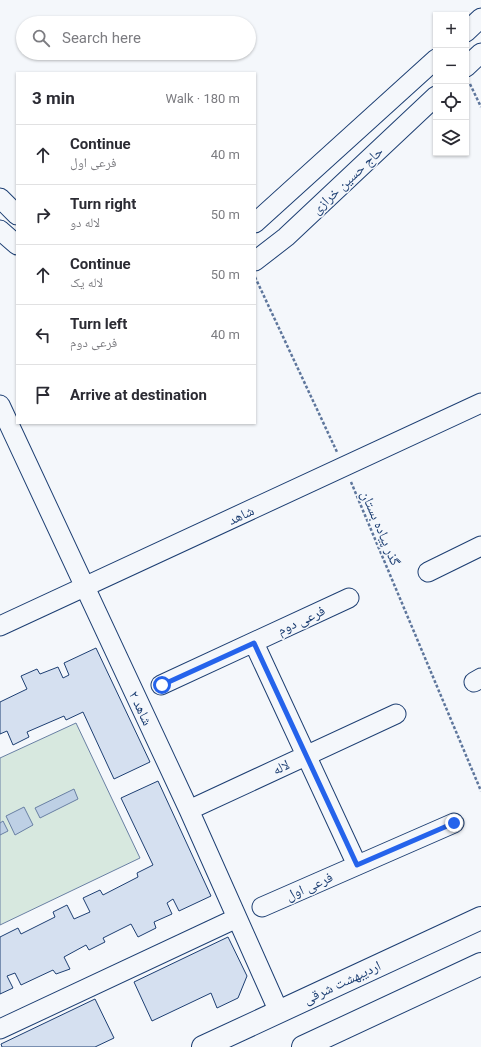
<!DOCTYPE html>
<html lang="en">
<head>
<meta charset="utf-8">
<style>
	:root { --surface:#fff; --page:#f2f2f3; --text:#2b2b33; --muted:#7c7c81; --line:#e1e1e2 }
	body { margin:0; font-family:Roboto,"Noto Naskh Arabic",sans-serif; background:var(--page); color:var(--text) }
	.controls { position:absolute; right:12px; top:12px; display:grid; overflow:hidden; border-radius:0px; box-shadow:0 1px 3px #0004 }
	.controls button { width:36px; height:36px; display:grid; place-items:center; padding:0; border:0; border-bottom:1px solid var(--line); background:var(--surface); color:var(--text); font:20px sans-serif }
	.stop { position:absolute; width:12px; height:12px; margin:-9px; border:3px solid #2563eb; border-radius:50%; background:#fff }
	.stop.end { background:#2563eb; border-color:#fff; box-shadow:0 1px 4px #0008 }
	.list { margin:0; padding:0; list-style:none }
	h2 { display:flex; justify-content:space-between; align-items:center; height:52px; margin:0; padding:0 16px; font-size:17px }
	h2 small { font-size:13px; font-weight:400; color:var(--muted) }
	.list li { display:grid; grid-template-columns:26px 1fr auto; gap:12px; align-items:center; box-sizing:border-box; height:60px; padding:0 16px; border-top:1px solid var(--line) }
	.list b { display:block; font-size:15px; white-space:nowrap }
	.list p { margin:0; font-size:13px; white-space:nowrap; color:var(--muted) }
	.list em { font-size:13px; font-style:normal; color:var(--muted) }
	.icon { flex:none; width:22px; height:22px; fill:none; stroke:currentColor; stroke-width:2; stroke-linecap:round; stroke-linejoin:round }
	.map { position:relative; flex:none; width:481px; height:1047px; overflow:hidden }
	.search { position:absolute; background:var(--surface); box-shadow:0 1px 3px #0004; left:16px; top:16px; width:240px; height:44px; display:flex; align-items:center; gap:10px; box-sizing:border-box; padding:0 14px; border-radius:22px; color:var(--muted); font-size:15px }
	.panel { position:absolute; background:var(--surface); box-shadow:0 1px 3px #0004; left:16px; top:72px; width:240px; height:352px; border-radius:0px }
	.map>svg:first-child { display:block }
	.green { fill:#d7e8df; stroke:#687fa3 }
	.water { fill:#bed0e5; stroke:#687fa3 }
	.building { fill:#d5e0f0; stroke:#1d3f73 }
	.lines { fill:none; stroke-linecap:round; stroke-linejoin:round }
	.minor-casing { stroke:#1d3f73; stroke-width:21 }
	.major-casing { stroke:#1d3f73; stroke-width:24 }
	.path { stroke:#5e769c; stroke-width:2.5; stroke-dasharray:3 2; stroke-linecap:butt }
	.minor { stroke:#f4f7fb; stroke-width:19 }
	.major { stroke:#f4f7fb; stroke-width:22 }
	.route { stroke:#2563eb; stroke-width:5 }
	.labels { text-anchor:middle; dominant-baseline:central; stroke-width:3; stroke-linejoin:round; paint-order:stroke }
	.street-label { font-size:14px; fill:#1d3f73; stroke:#f4f7fb }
</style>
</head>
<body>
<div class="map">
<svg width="481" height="1047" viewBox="0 0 481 1047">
	<rect width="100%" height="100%" fill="#f4f7fb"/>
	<path class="green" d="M76,723L140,858L0,925V758Z"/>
	<path class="water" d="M74,789L78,799L40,818L35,808Z
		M24,807L33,825L15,835L6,816Z
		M3,821L8,831L0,835V823Z"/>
	<path class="building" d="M96,648L150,762L114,779L83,712L66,720L64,716L27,732L29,737L13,745L7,731L0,734V702L27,689L21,676L37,669L40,674L58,667L63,678L69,675L64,663Z
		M158,781L211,896L179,911L173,899L167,903L172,914L154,922L156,928L138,937L131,924L103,938L105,942L89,950L86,945L64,957L70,969L56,974L53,970L21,985L15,973L7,976L13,988L0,994V937L18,928L21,934L55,917L53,912L67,905L74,919L90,912L83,898L100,890L103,895L138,877L137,873L153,865L121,798Z
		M228,937L247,976L238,998L217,1008L211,993L152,1021L134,982Z
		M95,999L114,1038L95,1047H2L1,1044Z"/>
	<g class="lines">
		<defs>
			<path id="minor" d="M466,32L481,18
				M466,67L481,53
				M0,198L17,215
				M255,223L436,59
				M0,230L17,245
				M255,261L286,237L436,96
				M0,405L189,810L279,1012
				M428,572L481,546
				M0,626L481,403
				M254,643L357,865
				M474,682L481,678
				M161,685L349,598
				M189,810L396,714
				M262,907L454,823
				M0,1029L237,918"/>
			<path id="major" d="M203,1047L481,918
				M303,1047L481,964"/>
		</defs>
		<use href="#minor" class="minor-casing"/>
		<use href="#major" class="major-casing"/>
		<path class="path" d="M470,84L481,107
			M255,277L337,452
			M351,482L481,791"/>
		<use href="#minor" class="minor"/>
		<use href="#major" class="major"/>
	</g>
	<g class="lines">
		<path class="route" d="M162,685L254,643L357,865L454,823"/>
	</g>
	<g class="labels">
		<g class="street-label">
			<text transform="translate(347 180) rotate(-43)">حاج حسین خرازی</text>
			<text transform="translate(241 515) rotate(-25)">شاهد</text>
			<text transform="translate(381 528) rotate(67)">گذر پیاده بستان</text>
			<text transform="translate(301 620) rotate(-25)">فرعی دوم</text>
			<text transform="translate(141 708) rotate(65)">شاهد ۲</text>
			<text transform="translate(281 767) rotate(-25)">لاله</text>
			<text transform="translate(309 886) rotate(-24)">فرعی اول</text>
			<text transform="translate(342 982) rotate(-25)">اردیبهشت شرقی</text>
		</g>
	</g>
</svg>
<div class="controls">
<button>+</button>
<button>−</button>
<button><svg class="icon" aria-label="locate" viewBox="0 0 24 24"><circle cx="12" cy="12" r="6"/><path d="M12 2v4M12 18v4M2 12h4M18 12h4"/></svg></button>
<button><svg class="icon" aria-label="layers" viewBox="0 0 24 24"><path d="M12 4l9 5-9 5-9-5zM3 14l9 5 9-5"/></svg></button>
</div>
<div class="stop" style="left:162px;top:685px"></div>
<div class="stop end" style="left:454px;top:823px"></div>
<div class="search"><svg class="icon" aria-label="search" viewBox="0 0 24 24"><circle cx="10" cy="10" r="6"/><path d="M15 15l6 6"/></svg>Search here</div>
<section class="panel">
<h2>3 min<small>Walk · 180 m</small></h2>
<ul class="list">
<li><svg class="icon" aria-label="ahead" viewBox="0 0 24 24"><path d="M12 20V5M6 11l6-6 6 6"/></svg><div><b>Continue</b><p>فرعی اول</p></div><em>40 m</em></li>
<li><svg class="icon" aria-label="right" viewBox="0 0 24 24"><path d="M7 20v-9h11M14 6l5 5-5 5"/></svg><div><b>Turn right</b><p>لاله دو</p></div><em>50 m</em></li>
<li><svg class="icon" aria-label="ahead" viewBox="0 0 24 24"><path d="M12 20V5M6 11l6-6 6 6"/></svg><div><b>Continue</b><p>لاله یک</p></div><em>50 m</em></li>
<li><svg class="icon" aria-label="left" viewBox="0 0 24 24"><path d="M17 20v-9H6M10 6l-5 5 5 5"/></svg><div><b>Turn left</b><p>فرعی دوم</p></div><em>40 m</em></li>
<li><svg class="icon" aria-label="arrive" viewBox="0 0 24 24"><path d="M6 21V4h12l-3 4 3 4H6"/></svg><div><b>Arrive at destination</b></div></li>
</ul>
</section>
</div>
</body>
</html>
